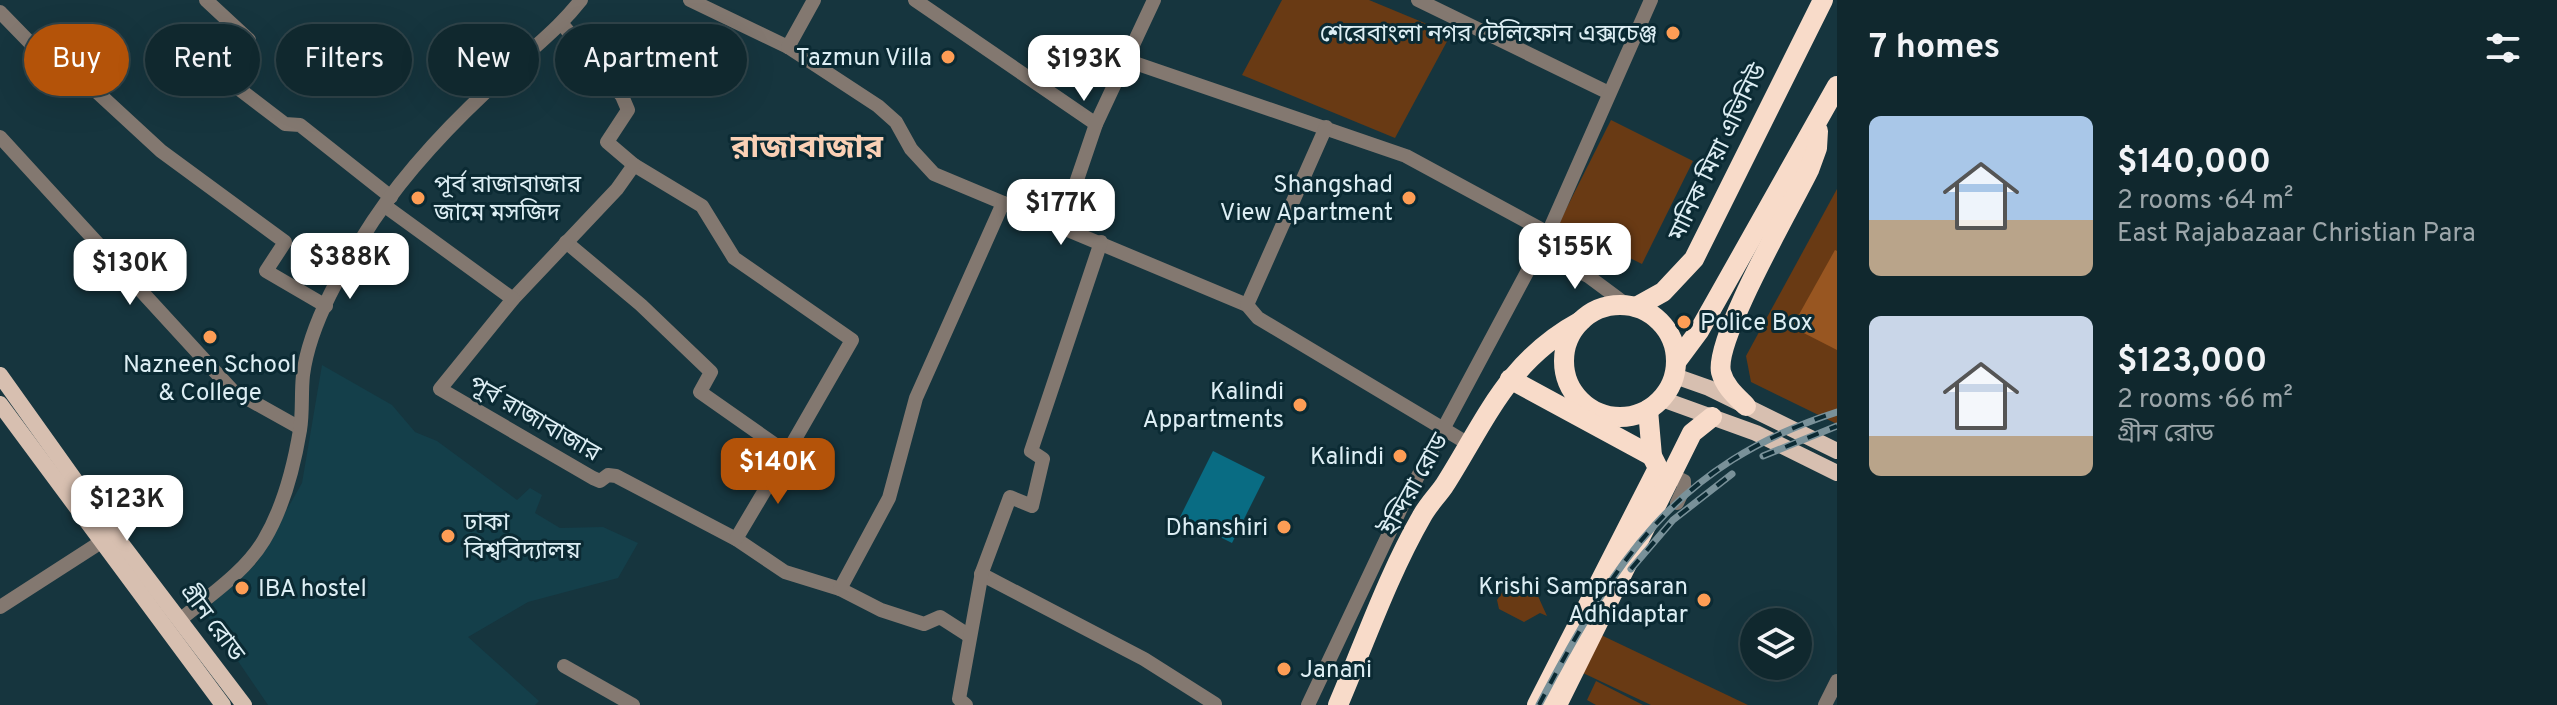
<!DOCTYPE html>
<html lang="en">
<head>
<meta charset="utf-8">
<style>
	:root { --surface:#10282e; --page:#193036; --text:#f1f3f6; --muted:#9ca6aa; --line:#30444a; --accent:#b45309 }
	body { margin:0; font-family:Overpass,"Noto Sans Bengali",sans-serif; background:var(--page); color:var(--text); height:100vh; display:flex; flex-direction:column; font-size:30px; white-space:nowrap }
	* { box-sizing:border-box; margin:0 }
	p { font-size:26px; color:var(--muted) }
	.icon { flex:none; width:44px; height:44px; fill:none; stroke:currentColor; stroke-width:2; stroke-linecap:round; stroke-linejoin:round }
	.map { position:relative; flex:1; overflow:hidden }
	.details { display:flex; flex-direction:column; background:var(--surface); width:720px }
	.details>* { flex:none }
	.guide { position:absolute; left:24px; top:24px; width:760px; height:72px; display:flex; gap:16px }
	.buttons { position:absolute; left:1740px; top:608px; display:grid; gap:16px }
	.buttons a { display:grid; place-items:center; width:72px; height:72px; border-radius:50%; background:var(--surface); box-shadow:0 8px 32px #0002,0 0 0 2px var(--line); font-size:40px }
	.price { position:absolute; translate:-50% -68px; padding:0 18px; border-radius:16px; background:#fff; color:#222; font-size:26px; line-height:52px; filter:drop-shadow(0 2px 4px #0008) }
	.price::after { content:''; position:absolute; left:50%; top:48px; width:24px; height:18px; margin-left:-12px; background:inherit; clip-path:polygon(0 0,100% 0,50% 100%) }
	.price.selected { background:var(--accent); color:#fff }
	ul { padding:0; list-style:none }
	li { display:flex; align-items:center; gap:24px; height:200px; padding:0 32px }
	li span { display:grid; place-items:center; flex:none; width:224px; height:160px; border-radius:12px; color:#555 }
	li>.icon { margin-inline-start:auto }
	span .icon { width:96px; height:96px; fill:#fffc; stroke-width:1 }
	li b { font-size:34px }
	h2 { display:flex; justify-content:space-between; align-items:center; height:96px; padding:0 32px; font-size:34px }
	.chip { padding:0 28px; border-radius:36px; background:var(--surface); box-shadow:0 8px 32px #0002,0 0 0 2px var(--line); font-size:28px; line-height:72px }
	.chip.selected { background:var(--accent); color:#fff }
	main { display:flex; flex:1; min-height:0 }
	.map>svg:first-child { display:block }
</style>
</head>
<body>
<main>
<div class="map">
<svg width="1837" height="705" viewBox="0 0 1837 705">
	<rect width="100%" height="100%" fill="#16353e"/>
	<path fill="#143f4a" d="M 322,365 L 392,405 L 415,432 L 437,441 L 517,500 L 530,488 L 542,495 L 535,513 L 560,528 L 603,527 L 638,543 L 618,578 L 528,602 L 468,637 L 539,701 L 535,705 L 268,705 L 204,611 L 256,564 L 302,483 Z"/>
	<g fill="#693a14">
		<path d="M 1282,0 L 1369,0 L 1451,34 L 1395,138 L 1242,75 Z"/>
		<path d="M 1611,120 L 1693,161 L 1642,264 L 1559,223 Z"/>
		<path d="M 1837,189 L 1837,424 L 1751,382 L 1746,356 Z"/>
		<path d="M 1515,583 L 1537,594 L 1547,616 L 1540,613 L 1524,622 L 1499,609 L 1497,600 L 1508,584 Z"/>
		<path d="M 1601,635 L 1748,705 L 1651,705 L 1583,673 Z"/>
		<path d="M 1596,681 L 1643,705 L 1596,705 L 1587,700 Z"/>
	</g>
	<path fill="#985621" d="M 1835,250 L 1837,251 L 1837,350 L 1792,327 Z"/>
	<path fill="#096c83" d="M 1213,451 L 1265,477 L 1232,543 L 1180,517 Z"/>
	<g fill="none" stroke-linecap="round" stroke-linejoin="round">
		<g stroke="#837870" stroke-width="14">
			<path d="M 206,0 L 249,40 L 222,76 L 285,124 L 300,125 L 391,197"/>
			<path d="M 690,0 L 788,47 L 878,106 L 896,122 L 911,149 L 934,174 L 1247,305 L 1258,318 L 1467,443"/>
			<path d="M 915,0 L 1096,124"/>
			<path d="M 1418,0 L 1609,93"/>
			<path d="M 0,12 L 73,87 L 84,80 L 161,151 L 285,242 L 266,271 L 326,306"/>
			<path d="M 562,24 L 622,96 L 628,110 L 607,142 L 634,165 L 702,206 L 734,258 L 852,340 L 787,453 L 700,392 L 711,372 L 641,305 L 566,242"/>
			<path d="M 788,47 L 814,0"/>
			<path d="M 1123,59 L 1406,156 L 1548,233"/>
			<path d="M 0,137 L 232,390 L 300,428"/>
			<path d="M 634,165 L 617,189 L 513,299 L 440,389 L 593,478 L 600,481 L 608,475 L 616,476 L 736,539 L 785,572 L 840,589 L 881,610 L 924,624 L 940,617 L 968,635"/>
			<path d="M 385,206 L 513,299"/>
			<path d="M 1061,227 L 1096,124 L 1154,0"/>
			<path d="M 1538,251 L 1588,276 L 1627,305"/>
			<path d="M 1247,305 L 1326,127"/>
			<path d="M 1663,471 L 1684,481 L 1684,488 L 1677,503"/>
			<path d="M 736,539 L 787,453"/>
			<path d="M 981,574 L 1144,659 L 1215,704"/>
			<path d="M 840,589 L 889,498 L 916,398 L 1003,203"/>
			<path d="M 0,607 L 101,542"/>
			<path d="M 181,619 C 210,595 245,572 264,540 C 283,508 294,466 300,430 C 303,412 301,393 303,375 C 310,322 344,266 373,221 C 411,164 461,113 512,68 C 536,45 560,27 581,0"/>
			<path d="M 564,666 L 633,705"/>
			<path d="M 966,705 L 959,699 L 982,572 L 1010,497 L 1032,506 L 1043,459 L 1031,451 L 1101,242"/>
			<path d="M 1308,705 L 1402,506 L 1548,233 L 1651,0"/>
			<path d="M 1825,705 L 1837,681"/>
		</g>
		<g stroke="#d7bfb0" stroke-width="16">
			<path d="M 0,375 L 102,518 L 244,705"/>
			<path d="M 1675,376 L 1709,388 L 1837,451"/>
			<path d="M 1662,399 L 1756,433 L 1837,473"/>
			<path d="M 0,404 L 223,705"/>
		</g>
		<g stroke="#f8dbc9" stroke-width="20">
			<circle cx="1620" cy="361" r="56"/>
			<path d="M 1636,307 L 1663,292 L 1694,259 L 1823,0"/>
			<path d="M 1676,362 L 1699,331 L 1837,86"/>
			<path d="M 1510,379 L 1652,456"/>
			<path d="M 1746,406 C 1736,396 1725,387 1721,372 C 1714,339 1791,207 1809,170 L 1817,148 L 1818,131"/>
			<path d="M 1338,705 C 1365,642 1388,575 1422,516 C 1428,505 1437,496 1444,486 C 1486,420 1507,361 1581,321"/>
			<path d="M 1537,705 L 1658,468 L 1652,456 L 1648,410"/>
			<path d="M 1557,705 L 1692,433 L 1712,417"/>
		</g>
		<g stroke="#799199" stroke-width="7">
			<g id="rail">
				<path d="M 1763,456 L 1837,426"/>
				<path d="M 1631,569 L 1673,520 L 1732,474"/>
				<path d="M 1539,705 C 1614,562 1675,464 1837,412"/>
			</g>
		</g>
		<use href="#rail" stroke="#0b2a33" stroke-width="4" stroke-dasharray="12" stroke-linecap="butt"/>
	</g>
	<g fill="#fd9d55" stroke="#0b2a33" stroke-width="3">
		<circle cx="1673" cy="33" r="8"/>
		<circle cx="948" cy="57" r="8"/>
		<circle cx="418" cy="198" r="8"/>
		<circle cx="1409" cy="198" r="8"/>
		<circle cx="1684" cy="322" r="8"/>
		<circle cx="210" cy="337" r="8"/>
		<circle cx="1300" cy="405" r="8"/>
		<circle cx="1400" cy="456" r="8"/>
		<circle cx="1284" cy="527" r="8"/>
		<circle cx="448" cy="536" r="8"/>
		<circle cx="242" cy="588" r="8"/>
		<circle cx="1704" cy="600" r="8"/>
		<circle cx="1284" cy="669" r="8"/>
	</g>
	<g text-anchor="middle" stroke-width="6" stroke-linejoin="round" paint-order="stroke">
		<g font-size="24" fill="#ddeef4" stroke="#0b2a33" text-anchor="end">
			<text x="1657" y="41">শেরেবাংলা নগর টেলিফোন এক্সচেঞ্জ</text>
			<text x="932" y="65">Tazmun Villa</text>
			<text x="434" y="192" text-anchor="start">পূর্ব রাজাবাজার<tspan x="434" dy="28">জামে মসজিদ</tspan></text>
			<text x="1393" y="192">Shangshad<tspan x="1393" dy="28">View Apartment</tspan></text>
			<text x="1700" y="330" text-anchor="start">Police Box</text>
			<text x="210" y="372" text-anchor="middle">Nazneen School<tspan x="210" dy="28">&amp; College</tspan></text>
			<text x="1284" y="399">Kalindi<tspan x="1284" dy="28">Appartments</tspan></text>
			<text x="1384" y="464">Kalindi</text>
			<text x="464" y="530" text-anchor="start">ঢাকা<tspan x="464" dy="28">বিশ্ববিদ্যালয়</tspan></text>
			<text x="1268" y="535">Dhanshiri</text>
			<text x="1688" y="594">Krishi Samprasaran<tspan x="1688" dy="28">Adhidaptar</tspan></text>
			<text x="258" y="596" text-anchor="start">IBA hostel</text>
			<text x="1300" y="677" text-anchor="start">Janani</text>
		</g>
		<g font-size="24" fill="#ddeef4" stroke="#0b2a33">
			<text transform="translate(1717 152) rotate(-64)" y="8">মানিক মিয়া এভিনিউ</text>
			<text transform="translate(535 418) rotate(30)" y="8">পূর্ব রাজাবাজার</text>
			<text transform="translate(1414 484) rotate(-61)" y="8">ইন্দিরা রোড</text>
			<text transform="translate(213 622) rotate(53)" y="8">গ্রীন রোড</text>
		</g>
		<g font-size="32" font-weight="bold" fill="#fad0b5" stroke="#0b2a33">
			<text x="807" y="157">রাজাবাজার</text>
		</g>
	</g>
</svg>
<div class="buttons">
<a><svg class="icon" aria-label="layers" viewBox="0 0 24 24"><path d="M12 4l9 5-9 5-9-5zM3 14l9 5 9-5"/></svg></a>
</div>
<b class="price" style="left:1084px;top:103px">$193K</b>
<b class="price" style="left:1061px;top:247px">$177K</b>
<b class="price" style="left:1575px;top:291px">$155K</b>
<b class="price" style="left:350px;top:301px">$388K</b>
<b class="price" style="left:130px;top:307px">$130K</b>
<b class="price selected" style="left:778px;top:506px">$140K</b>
<b class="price" style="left:127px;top:543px">$123K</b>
<div class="guide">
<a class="chip selected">Buy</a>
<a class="chip">Rent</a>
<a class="chip">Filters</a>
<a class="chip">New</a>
<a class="chip">Apartment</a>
</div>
</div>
<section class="details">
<h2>7 homes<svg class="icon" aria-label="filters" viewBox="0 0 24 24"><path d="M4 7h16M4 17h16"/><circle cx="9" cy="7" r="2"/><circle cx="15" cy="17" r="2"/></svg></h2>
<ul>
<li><span style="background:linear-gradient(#a9c7e8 65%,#b9a48a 0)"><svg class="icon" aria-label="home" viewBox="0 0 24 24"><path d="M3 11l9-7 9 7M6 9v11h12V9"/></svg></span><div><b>$140,000</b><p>2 rooms · 64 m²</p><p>East Rajabazaar Christian Para</p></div></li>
<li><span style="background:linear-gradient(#c9d6e8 75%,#b9a48a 0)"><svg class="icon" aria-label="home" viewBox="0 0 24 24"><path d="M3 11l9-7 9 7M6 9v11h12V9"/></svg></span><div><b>$123,000</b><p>2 rooms · 66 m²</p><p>গ্রীন রোড</p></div></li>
</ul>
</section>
</main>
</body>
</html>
